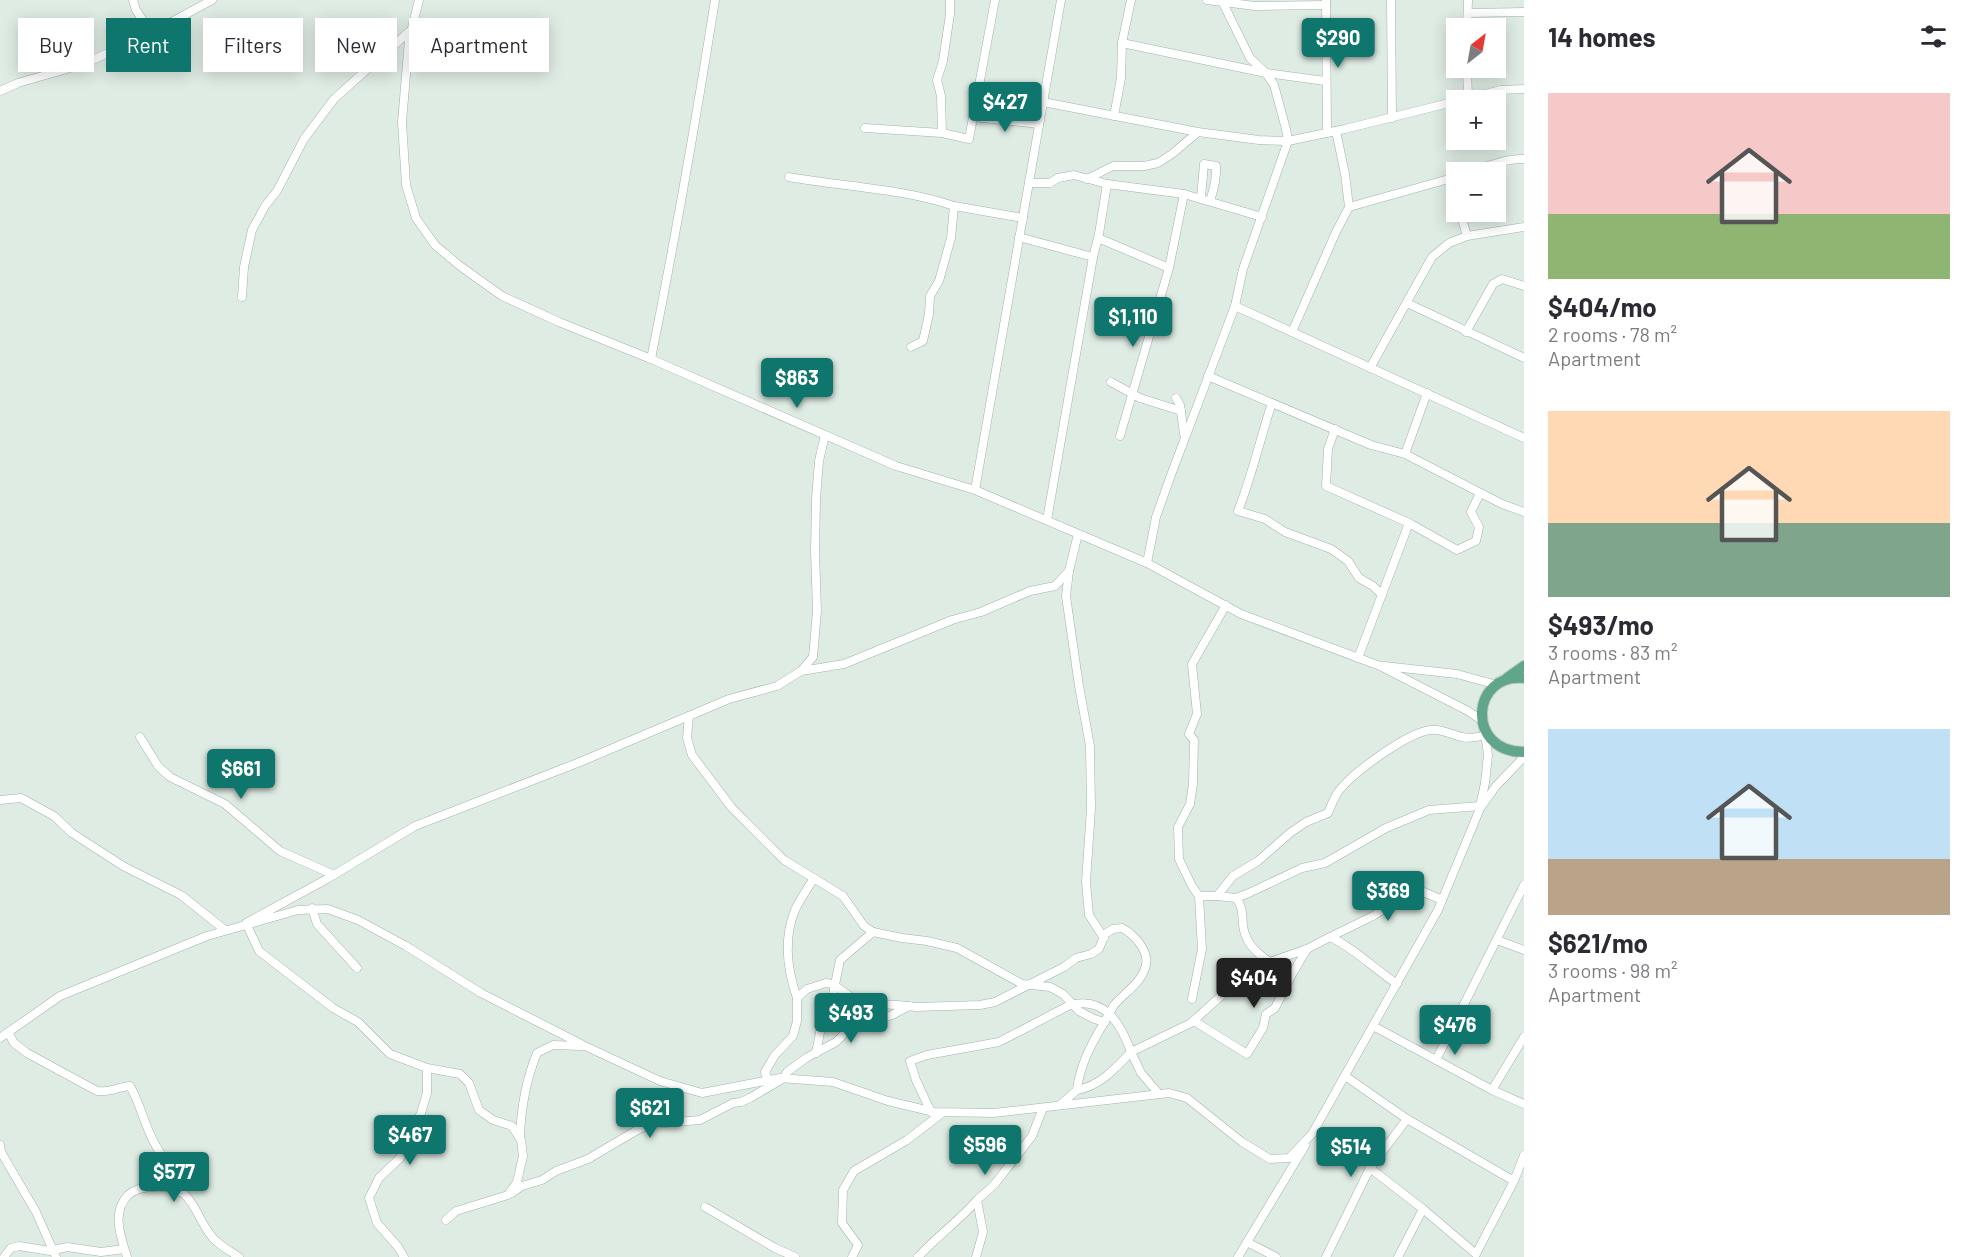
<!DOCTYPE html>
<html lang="en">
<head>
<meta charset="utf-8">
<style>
	:root { --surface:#fff; --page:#f2f2f3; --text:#2b2b33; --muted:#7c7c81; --accent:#0f766e }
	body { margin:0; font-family:Barlow,sans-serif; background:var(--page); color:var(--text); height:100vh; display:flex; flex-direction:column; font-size:22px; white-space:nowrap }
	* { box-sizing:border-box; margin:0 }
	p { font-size:20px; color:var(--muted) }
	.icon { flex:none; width:33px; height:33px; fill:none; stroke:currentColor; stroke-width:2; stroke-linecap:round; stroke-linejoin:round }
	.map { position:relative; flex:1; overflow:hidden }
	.side { display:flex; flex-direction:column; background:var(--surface); width:450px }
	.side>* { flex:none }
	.top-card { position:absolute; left:18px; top:18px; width:570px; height:54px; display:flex; gap:12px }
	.needle { width:39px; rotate:31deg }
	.tools { position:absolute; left:1446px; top:18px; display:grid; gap:12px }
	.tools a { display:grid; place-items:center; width:60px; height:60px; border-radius:0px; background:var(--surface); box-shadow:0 3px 15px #0003; font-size:30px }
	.price { position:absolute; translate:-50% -51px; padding:0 14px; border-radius:6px; background:var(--accent); color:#fff; font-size:20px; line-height:39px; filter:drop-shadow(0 2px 3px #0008) }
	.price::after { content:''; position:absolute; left:50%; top:36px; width:18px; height:14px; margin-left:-9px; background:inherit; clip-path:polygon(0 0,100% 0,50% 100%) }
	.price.selected { background:#222; color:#fff }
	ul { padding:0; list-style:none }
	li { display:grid; align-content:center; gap:12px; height:318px; padding:0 24px }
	li span { display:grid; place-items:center; height:186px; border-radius:0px; color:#555 }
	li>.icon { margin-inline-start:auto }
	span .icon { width:108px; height:108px; fill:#fffc; stroke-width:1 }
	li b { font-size:26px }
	h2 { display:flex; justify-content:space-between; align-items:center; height:72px; padding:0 24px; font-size:26px }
	.pill { padding:0 21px; border-radius:0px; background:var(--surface); box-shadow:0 3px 15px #0003; font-size:21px; line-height:54px }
	.pill.selected { background:var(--accent); color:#fff }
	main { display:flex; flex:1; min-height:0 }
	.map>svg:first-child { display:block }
</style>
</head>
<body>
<main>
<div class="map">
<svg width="1524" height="1257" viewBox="0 0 1524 1257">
	<rect width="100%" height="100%" fill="#dfece4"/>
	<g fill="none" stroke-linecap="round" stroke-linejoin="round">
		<g stroke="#a1b4ab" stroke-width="9">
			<g id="minor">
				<path d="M 133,0 L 136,10 L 151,33"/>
				<path d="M 419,0 L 409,40 L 402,122 L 406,185 L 416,218 L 435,245 L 460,266 L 502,296 L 559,322 L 651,359 L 896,466 L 975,490 L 1147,563 L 1241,614 L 1380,666 L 1468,711 L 1481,720"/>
				<path d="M 1131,0 L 1122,43 L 1266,73 L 1325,81"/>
				<path d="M 1207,0 L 1255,6 L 1326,5"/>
				<path d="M 1326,0 L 1327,133"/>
				<path d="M 1391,0 L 1392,118"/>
				<path d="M 1468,13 L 1524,12"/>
				<path d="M 1467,28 L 1468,0"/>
				<path d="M 1467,68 L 1468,97"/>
				<path d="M 0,91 L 18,83 L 84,64 L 151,33 L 212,0"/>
				<path d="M 1043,102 L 1198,132 L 1259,140 L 1288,141 L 1345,129 L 1501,90 L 1524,89"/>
				<path d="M 1114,116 L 1121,78 L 1122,43"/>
				<path d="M 973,117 L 1039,124"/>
				<path d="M 865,128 L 942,133 L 969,139 L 995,0"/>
				<path d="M 942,133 L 941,96 L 937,80 L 943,61 L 950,14 L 950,0"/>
				<path d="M 1470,172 C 1486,167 1507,158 1524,159"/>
				<path d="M 789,177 C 844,187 901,188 954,206"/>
				<path d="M 1451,178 L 1456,197"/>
				<path d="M 1087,179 L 1113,166 L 1144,166 L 1158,163 L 1172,154 L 1198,132"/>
				<path d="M 1029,183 L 1050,183 L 1058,178 L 1074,175 L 1107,184"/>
				<path d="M 1201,198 L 1204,164 L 1216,166 C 1217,178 1214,189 1210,201"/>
				<path d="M 1349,207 L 1456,177"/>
				<path d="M 1460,212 L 1467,236"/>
				<path d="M 1019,237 L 1093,257 L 1098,238 L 1169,268 L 1184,194 L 1262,217"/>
				<path d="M 1098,240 L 1107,184 L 1184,194"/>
				<path d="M 242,297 L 244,267 L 252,230 L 265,206 L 277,191 L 304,139 L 334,99 L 411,30"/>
				<path d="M 1407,303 L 1524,358"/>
				<path d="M 1235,306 L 1524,438"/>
				<path d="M 1292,332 L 1336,232 L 1349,207 L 1345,174 L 1336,131"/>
				<path d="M 1466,332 L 1493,284 L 1502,279 L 1524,286"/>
				<path d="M 911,347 L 923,341 L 929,314 L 930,296 L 939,281 L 951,238 L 954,206 L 1023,218"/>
				<path d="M 651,359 C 675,240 696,120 715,0"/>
				<path d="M 1370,368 L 1432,257 L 1449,243 L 1467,236 L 1524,227"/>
				<path d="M 1208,376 L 1371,445 L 1405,454 L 1502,504 L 1524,512"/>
				<path d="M 1111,382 L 1140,398 L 1181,411"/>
				<path d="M 1176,398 L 1180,405 L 1184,434"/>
				<path d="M 1272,403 C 1260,439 1252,476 1238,511 L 1265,519 L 1285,532 L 1331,549 L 1348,561 L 1359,578 L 1373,586 L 1382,595"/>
				<path d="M 1335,429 L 1328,449 L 1326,486 L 1409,523 L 1358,658"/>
				<path d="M 1120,436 L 1169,268"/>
				<path d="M 1405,454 L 1427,393"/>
				<path d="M 975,490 L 1061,0"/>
				<path d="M 1047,520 L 1093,257"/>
				<path d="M 1409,523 L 1457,550 L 1476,541 L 1479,527 L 1471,512 L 1480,493"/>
				<path d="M 1147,563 L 1156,517 L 1171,475 L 1235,306 L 1243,269 L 1288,141 L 1286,129 L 1274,85 L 1266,73 L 1250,58 L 1223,3"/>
				<path d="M 1069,571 L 1066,596 L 1079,686 L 1090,746 L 1091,808 L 1086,882 L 1089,915 L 1104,938"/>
				<path d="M 1384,666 L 1457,674 L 1497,685"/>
				<path d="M 801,671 L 844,664 L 952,620 L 981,612 L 1030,591 L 1055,586 L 1069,571 L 1078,534"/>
				<path d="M 689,716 L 687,738 L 692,755 L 732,808 L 784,860 L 843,896 L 864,926 L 873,932"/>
				<path d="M 140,737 L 158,766 L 170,777 L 225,804 L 280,851 L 334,875"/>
				<path d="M 0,800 L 21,798 L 54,816 L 72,833 L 123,866 L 181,895 L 225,930"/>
				<path d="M 1481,807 L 1496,786 L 1524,757"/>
				<path d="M 1199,896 L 1217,896 L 1233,876 L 1258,861 L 1290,833 L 1306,822 L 1328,813 C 1331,806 1334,798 1338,792 C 1352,773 1407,733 1430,730 C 1441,728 1452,735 1462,737 C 1470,739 1478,737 1485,735"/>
				<path d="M 1217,896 L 1236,898 L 1249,893 L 1302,868 L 1325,863 L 1386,828 L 1429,810 L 1480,806"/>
				<path d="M 1236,898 C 1246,911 1240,920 1245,934 C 1251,954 1275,964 1291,976"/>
				<path d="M 312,908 L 317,924 L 357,968"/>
				<path d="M 1330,937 L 1373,916 L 1390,905 L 1404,889 L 1412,887 L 1442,900"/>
				<path d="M 1497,940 L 1524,950"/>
				<path d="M 797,998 C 787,969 783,939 795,910 C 800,899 808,888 814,878"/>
				<path d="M 1192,999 L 1202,949 L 1199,896 L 1192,886 L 1179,859 L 1178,827 L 1190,804 L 1193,784 L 1194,740 L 1189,734 L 1197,714 L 1192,664 L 1226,605"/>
				<path d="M 1194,1021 L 1247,1054 L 1263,1028 L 1266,1014 L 1275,1008 L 1291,976 L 1307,949"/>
				<path d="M 1373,1026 L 1492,1090 L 1524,1037"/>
				<path d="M 8,1032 L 14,1043 L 27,1053 L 97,1091 C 109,1093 118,1087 130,1086 C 141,1105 145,1128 156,1146 C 164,1161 176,1175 180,1192"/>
				<path d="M 0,1038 L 60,996 L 207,936 L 298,910 L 328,909 L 358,920 L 406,946 L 481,993 L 585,1046 L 660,1081 L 702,1093 L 780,1078 L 833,1082 L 888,1101 L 934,1112 L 994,1113 L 1169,1093 L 1187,1098 L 1242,1142 L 1270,1159 L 1289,1158 L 1312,1134 L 1438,910 L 1479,811 L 1485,783 L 1488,755 L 1485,733"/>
				<path d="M 816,1053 L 821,1027 L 830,1009 L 840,960 L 873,932 L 902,938 L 927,941 L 957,948 L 1022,984 L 1050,987 L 1063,994 L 1079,1011 L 1094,1019 L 1105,1022"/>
				<path d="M 1436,1060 L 1524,885"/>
				<path d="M 1345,1076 L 1407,1119 L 1514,1181"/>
				<path d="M 768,1080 L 765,1072 L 775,1055 L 793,1036 L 797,1021 L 797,998 L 807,989 L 826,983 L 833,984 L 856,1001 L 872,1004 L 898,1005 L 916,1007 L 980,1005 L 995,1002 L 1064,967 L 1076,958 L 1091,954 L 1099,949 L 1105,934 L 1113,929 L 1122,928 C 1134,934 1149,951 1146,965 C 1142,983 1125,992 1114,1005 C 1111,1010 1108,1016 1105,1021 C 1092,1043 1080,1064 1077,1090 L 1060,1105"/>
				<path d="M 1077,1090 C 1100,1086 1116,1068 1131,1052 L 1141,1073 L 1159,1094"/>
				<path d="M 1492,1090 L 1524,1104"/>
				<path d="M 931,1112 L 916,1080 L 910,1061 L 927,1055 L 999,1042 L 1070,1005 C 1105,996 1121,1024 1131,1052 L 1191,1023 L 1232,986 L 1261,965 L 1307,949 L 1330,937 C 1356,949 1374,969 1397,984"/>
				<path d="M 520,1137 C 521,1108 526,1080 537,1053 L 553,1045 L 581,1046"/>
				<path d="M 0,1145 L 1,1152 L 36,1212 L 56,1257"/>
				<path d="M 1370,1168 L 1423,1209 L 1476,1254 L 1514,1181 L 1524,1155"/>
				<path d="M 512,1193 L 522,1186 L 542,1180 L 556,1171 L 588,1159 L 639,1129 L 653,1124 L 700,1120 L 733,1103 L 741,1102 L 750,1098 L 784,1078 L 787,1072 L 806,1058 L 836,1042 L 847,1031 L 854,1027 L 892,1015 L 909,1006"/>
				<path d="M 705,1207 L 775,1248 L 795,1257"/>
				<path d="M 446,1220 L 456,1211 L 508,1195 L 517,1182 L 523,1156 L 521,1140 L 512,1126 L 493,1120 L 479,1110 L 469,1083 L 460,1074 L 427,1068 L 390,1054 L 358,1022 L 333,1008 L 259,951 L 246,923 L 327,879 L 415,826 L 580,762 L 729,699 L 777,686 L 801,671 L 813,657 L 817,611 L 815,551 L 816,499 L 819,461 L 825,435"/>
				<path d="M 1247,1242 L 1276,1257"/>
				<path d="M 4,1257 L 11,1248 L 19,1246 L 50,1251 L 67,1247 L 101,1252 L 124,1249"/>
				<path d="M 127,1257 C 121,1237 111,1213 128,1195 C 136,1188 145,1187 154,1187 C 196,1184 192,1214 213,1238 C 220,1246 230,1251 239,1257"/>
				<path d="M 404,1257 L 398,1247 L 377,1223 L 369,1198 L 379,1178 L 400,1158 L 421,1113 L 427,1093 L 427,1068"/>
				<path d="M 852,1257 L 858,1245 L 842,1223 L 843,1190 L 854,1171 L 907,1140 L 942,1113"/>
				<path d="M 918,1257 C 936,1237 959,1221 977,1200"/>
				<path d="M 976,1257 L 983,1232 L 977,1200 L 994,1185 L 1032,1136 L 1043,1108"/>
				<path d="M 1238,1257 L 1305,1146"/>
				<path d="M 1326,1257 L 1370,1168 L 1407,1119"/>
				<path d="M 1398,1257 L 1423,1209"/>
			</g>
		</g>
		<g stroke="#c0c9c5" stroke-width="12">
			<g id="major">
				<path d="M 1507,678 L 1524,666"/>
				<path d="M 1524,678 C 1471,672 1465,752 1524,752"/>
			</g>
		</g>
		<use href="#minor" stroke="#fff" stroke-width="8"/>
		<use href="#major" stroke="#5fa68a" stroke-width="10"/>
	</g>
</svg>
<div class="tools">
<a><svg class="needle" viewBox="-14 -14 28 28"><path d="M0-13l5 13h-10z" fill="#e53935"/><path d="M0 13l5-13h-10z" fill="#7c7c81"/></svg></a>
<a>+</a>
<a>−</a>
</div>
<b class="price" style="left:1338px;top:69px">$290</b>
<b class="price" style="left:1005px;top:133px">$427</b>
<b class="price" style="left:1133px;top:348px">$1,110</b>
<b class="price" style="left:797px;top:409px">$863</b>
<b class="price" style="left:241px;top:800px">$661</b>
<b class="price" style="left:1388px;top:922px">$369</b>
<b class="price selected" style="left:1254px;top:1009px">$404</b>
<b class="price" style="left:851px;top:1044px">$493</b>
<b class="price" style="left:1455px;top:1056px">$476</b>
<b class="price" style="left:650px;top:1139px">$621</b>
<b class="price" style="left:410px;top:1166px">$467</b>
<b class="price" style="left:985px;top:1176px">$596</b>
<b class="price" style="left:1351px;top:1178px">$514</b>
<b class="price" style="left:174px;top:1203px">$577</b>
<div class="top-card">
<a class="pill">Buy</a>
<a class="pill selected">Rent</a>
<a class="pill">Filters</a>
<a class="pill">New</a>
<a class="pill">Apartment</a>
</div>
</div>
<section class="side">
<h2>14 homes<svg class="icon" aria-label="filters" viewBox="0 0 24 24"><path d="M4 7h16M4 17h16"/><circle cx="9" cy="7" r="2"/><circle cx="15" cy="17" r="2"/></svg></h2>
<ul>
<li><span style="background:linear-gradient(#f6c9c9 65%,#8fb573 0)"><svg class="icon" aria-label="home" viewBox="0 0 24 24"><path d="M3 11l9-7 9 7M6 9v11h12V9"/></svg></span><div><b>$404/mo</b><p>2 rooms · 78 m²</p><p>Apartment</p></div></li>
<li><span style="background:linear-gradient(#ffd9b3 60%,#7fa58c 0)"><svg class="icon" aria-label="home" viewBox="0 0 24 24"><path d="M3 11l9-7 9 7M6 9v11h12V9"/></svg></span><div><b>$493/mo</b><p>3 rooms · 83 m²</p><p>Apartment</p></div></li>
<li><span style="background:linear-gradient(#bfe0f5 70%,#b9a48a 0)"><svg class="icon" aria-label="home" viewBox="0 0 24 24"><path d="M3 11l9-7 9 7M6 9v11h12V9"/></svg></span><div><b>$621/mo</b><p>3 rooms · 98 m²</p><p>Apartment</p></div></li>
</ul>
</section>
</main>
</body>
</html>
